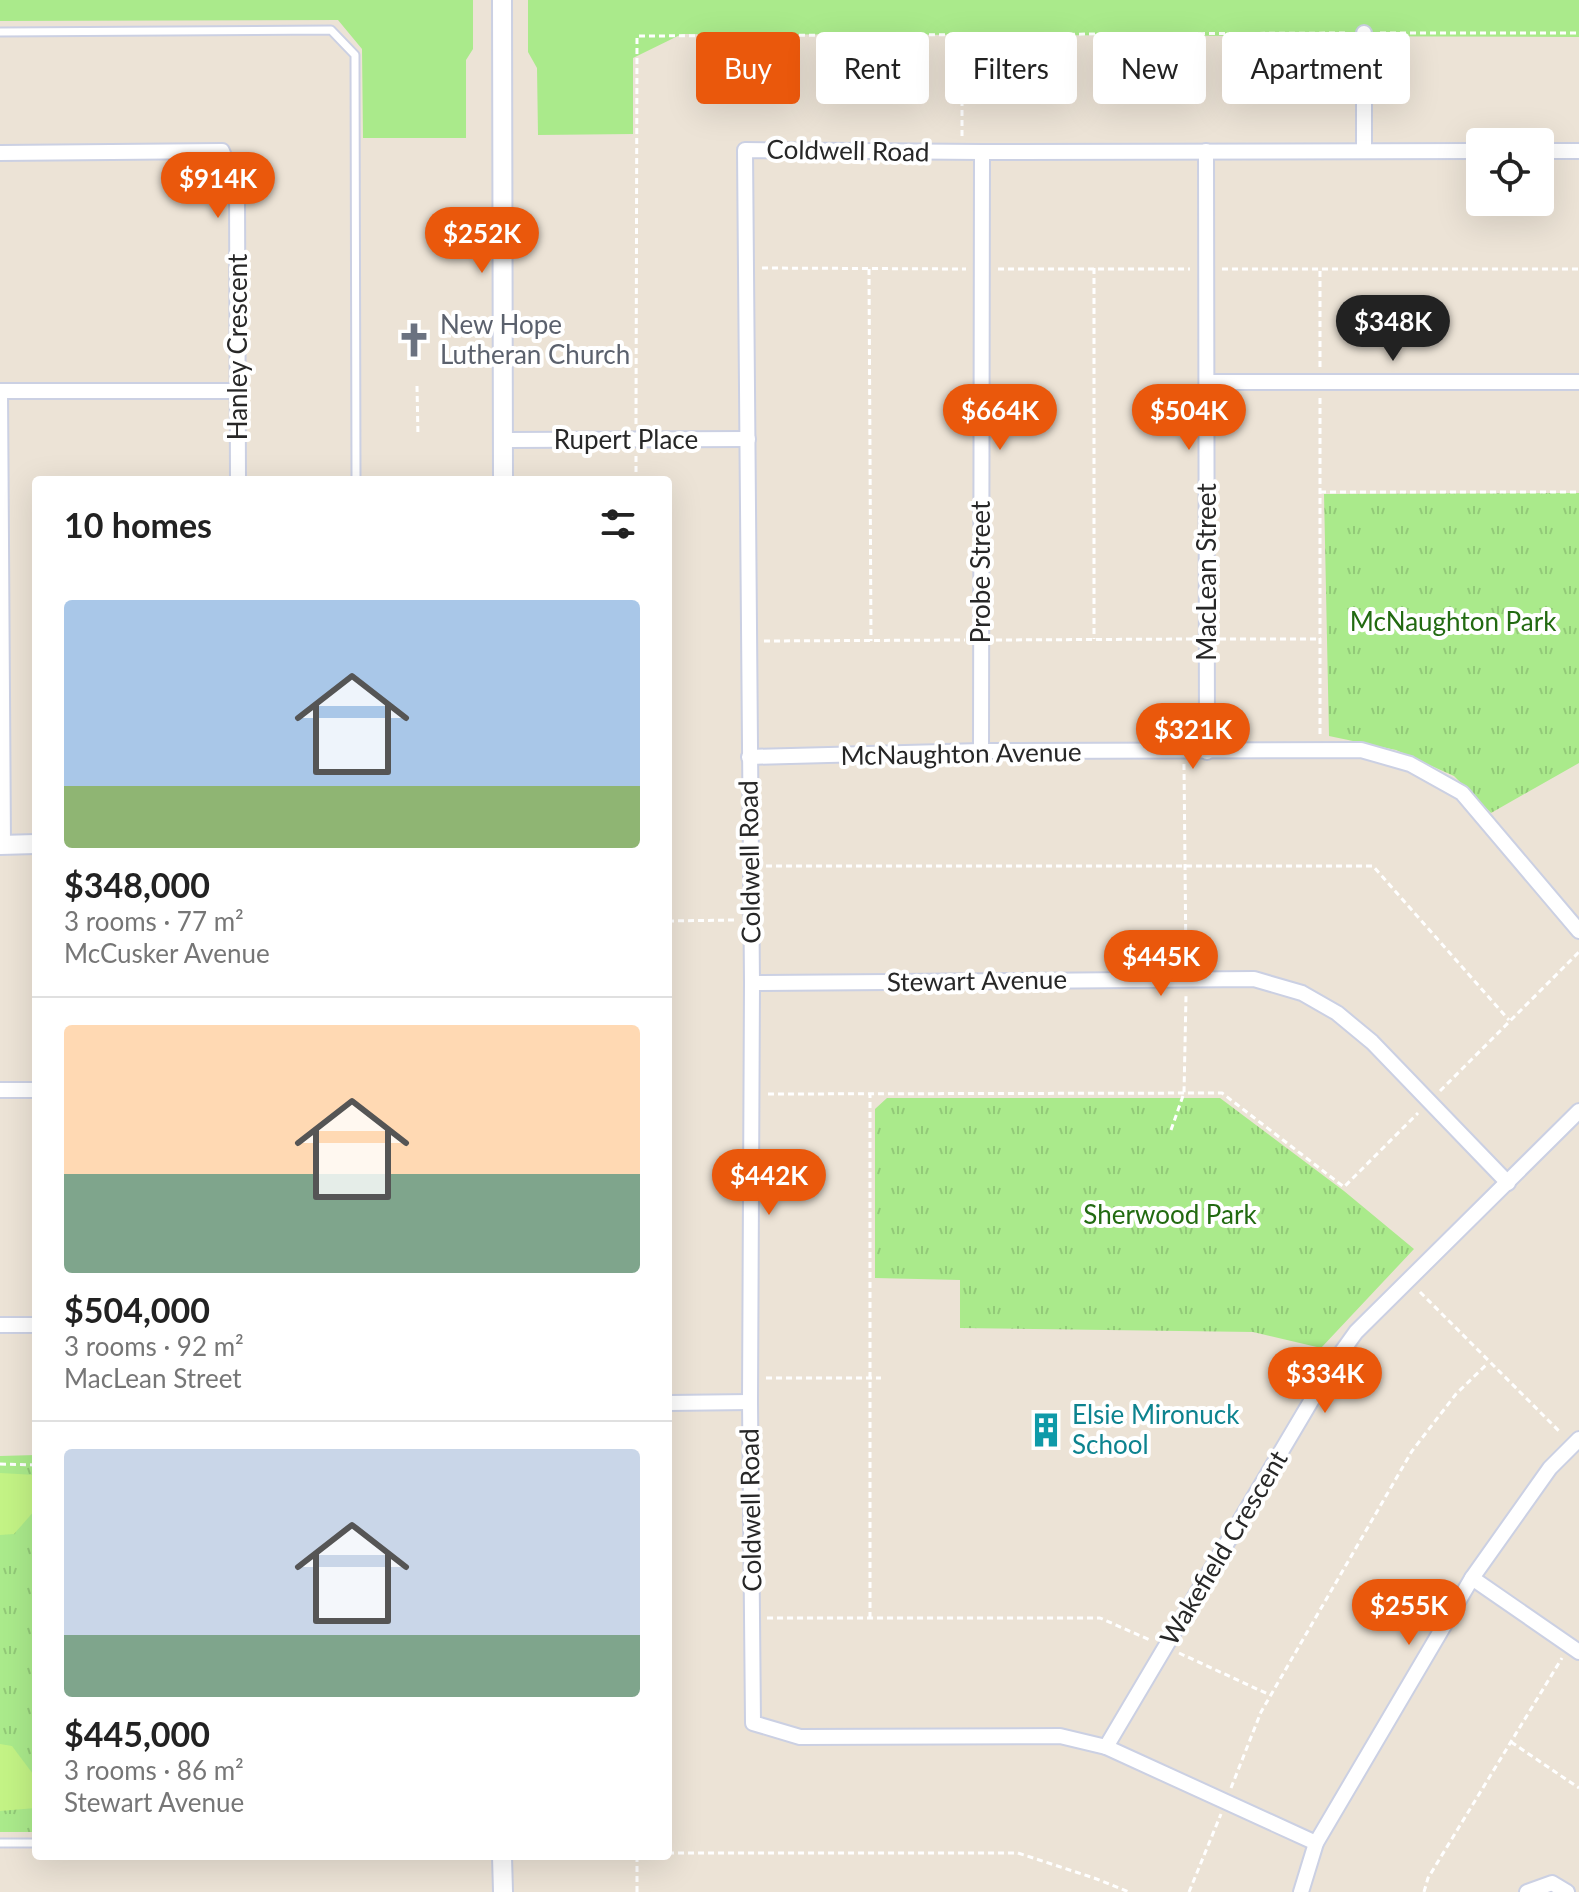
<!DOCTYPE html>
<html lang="en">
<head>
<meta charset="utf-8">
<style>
	:root { --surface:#fff; --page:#f2f2f2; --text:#222; --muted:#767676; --line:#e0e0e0; --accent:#ea580c }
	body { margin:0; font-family:Lato,sans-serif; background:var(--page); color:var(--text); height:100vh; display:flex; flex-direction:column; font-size:30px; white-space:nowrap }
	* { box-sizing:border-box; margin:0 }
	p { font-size:26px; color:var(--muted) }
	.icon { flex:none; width:44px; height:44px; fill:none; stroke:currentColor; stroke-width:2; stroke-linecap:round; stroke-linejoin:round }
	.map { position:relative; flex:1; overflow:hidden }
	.details { position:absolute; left:32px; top:476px; width:640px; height:1384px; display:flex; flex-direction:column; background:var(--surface); border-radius:8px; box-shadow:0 8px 32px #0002 }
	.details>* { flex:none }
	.hud { position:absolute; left:696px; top:32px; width:760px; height:72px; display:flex; gap:16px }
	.buttons { position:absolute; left:1466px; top:128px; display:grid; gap:16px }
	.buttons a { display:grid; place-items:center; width:88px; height:88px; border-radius:8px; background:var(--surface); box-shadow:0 8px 32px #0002; font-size:40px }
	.price { position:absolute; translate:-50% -68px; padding:0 18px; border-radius:28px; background:var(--accent); color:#fff; font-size:26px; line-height:52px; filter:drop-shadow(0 2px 4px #0008) }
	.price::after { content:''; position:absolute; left:50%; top:48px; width:24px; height:18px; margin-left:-12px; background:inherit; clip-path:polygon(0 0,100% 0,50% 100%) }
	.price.active { background:#222; color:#fff }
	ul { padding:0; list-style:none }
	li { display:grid; align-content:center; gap:16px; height:424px; padding:0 32px }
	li+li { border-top:2px solid var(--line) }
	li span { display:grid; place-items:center; height:248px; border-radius:8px; color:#555 }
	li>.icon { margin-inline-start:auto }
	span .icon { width:144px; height:144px; fill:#fffc; stroke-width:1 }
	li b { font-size:34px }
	h2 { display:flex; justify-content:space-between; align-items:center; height:96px; padding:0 32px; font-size:34px }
	.pill { padding:0 28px; border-radius:8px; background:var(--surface); box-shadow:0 8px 32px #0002; font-size:28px; line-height:72px }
	.pill.active { background:var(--accent); color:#fff }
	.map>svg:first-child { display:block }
</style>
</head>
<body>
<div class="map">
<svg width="1579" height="1892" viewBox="0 0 1579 1892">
	<defs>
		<pattern id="park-tufts" width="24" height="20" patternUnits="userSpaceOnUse" patternTransform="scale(2)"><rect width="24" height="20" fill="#aaea8b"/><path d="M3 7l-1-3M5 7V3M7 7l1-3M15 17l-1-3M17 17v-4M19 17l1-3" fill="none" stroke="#92c978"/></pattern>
	</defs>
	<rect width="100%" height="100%" fill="#ece3d6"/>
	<g fill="#aaea8b">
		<path d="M 0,0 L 473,0 L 473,49 L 466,60 L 466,138 L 363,138 L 362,49 L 338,20 L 0,21 Z"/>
		<path d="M 528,0 L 1579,0 L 1579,37 L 682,34 L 633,58 L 633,134 L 538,135 L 537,68 L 528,52 Z"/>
	</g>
	<g fill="url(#park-tufts)">
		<path d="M 1579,493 L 1579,763 L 1491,813 L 1454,776 L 1396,750 L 1329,736 L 1324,494 Z"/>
		<path d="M 887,1098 L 1220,1098 L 1344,1191 L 1414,1249 L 1321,1348 L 1253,1332 L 960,1328 L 960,1280 L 875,1278 L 875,1109 Z"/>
		<path d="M 36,1455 L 36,1832 L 0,1832 L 0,1456 Z"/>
	</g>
	<g fill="#c3f385">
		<path d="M 0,1473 L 36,1475 L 36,1509 L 14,1534 L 0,1535 Z"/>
		<path d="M 0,1744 L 12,1746 L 36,1778 L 36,1808 L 0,1811 Z"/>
	</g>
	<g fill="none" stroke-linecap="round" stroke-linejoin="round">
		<g stroke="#cbd0e3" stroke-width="11">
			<g id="service">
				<path d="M 0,32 L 331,30 L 355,55 L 356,480"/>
				<path d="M 0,1843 L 36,1843"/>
			</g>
		</g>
		<g stroke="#cbd0e3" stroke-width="18">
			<g id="minor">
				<path d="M 1364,33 L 1364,151"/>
				<path d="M 1206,151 L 1207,752"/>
				<path d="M 1540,151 L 1579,151"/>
				<path d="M 0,153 L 222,151 L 237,189 L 238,480"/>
				<path d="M 1208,382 L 1579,382"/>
				<path d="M 504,440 L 748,439"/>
				<path d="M 981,751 L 982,152"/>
				<path d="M 749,757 L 981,751 L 1361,750 L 1410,764 L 1462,793 L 1579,931"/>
				<path d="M 3,845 L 0,391 L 238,391"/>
				<path d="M 752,983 L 1254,979 L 1302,993 L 1337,1013 L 1372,1042 L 1508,1183"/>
				<path d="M 0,1090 L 36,1090"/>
				<path d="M 0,1325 L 36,1325"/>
				<path d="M 668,1403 L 750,1402"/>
				<path d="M 1472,1578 L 1579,1652"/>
				<path d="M 1106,1747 L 1333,1364 L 1356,1332 L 1579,1111"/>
				<path d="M 1316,1843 L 1106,1747 L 1060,1736 L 800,1737 L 753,1723 L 750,1402 L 752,983 L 745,150 L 982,152 L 1480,151"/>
				<path d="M 1301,1892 L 1316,1843 L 1472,1578 L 1550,1468 L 1579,1439"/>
				<path d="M 1527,1892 L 1552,1883 L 1567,1892"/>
			</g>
		</g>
		<g stroke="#cbd0e3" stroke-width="22">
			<g id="tertiary">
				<path d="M 502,0 L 503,480"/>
				<path d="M 0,845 L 36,844"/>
				<path d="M 502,1856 L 503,1892"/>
			</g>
		</g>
		<g stroke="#fff" stroke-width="3" stroke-dasharray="6 4" stroke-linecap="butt">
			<path d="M 1380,33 L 1579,33"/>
			<path d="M 962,136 L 962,35"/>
			<path d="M 762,268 L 966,269"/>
			<path d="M 1094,268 L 1094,639"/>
			<path d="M 869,269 L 871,641"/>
			<path d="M 998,269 L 1190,269"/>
			<path d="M 1222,269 L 1579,269"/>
			<path d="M 445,336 L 484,336"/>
			<path d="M 1320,367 L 1320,270"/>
			<path d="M 417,386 L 418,436"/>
			<path d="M 1320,398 L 1320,735"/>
			<path d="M 636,424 L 637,36 L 1349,33"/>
			<path d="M 636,456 L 636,480"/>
			<path d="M 1320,492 L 1579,492"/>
			<path d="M 1220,639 L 1321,639"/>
			<path d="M 996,640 L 1193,639"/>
			<path d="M 764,641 L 965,640"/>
			<path d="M 1184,764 L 1186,964"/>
			<path d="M 766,866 L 1373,866 L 1509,1020"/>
			<path d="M 668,921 L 736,920"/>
			<path d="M 1440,1091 L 1579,952"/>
			<path d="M 768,1094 L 1222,1093 L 1344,1187 L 1418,1113"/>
			<path d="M 1171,1130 L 1184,1093 L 1186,996"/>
			<path d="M 1420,1292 L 1561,1433"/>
			<path d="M 766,1378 L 881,1378"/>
			<path d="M 0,1464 L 36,1465"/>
			<path d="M 767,1618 L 1100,1618 L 1150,1640"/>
			<path d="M 870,1618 L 870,1094"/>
			<path d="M 1179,1653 L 1270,1695"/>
			<path d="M 1511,1742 L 1579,1788"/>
			<path d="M 1231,1788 L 1261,1712 L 1412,1451 L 1456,1394 L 1488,1363"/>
			<path d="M 668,1853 L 1018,1853 L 1094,1878 L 1129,1892"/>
			<path d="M 637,1892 L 637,1856"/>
			<path d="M 1189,1892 L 1221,1814"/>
			<path d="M 1424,1892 L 1428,1878 L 1562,1658"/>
		</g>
		<use href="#service" stroke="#fff" stroke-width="7"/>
		<use href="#minor" stroke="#fff" stroke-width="14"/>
		<use href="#tertiary" stroke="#fff" stroke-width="18"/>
	</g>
	<defs>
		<g id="church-bare" transform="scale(2.76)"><path d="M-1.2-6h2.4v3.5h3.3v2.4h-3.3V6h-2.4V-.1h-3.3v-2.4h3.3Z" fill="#6b7280" stroke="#fff" stroke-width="2.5" paint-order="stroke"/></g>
		<g id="building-bare" transform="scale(2.76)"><path d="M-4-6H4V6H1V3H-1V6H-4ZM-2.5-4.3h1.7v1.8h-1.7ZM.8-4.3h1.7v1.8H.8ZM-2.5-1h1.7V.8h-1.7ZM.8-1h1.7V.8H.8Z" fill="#0f9aa8" stroke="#fff" stroke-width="2.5" paint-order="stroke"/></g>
	</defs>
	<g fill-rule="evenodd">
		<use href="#church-bare" x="414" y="340"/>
		<use href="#building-bare" x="1046" y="1430"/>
	</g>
	<g text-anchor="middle" stroke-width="8" stroke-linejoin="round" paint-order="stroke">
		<g font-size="26" fill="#272727" stroke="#fff">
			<text transform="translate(848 151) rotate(1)" y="9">Coldwell Road</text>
			<text transform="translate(238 347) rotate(-90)" y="9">Hanley Crescent</text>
			<text x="626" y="449">Rupert Place</text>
			<text transform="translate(981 572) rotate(-90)" y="9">Probe Street</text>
			<text transform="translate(1207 572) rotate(-90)" y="9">MacLean Street</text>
			<text transform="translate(961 754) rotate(-1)" y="9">McNaughton Avenue</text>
			<text transform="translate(750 862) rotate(-91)" y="9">Coldwell Road</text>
			<text transform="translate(977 981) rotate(-1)" y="9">Stewart Avenue</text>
			<text transform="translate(751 1510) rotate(-91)" y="9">Coldwell Road</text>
			<text transform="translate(1224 1548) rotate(-59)" y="9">Wakefield Crescent</text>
		</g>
		<g font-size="26" fill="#5b616d" stroke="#fff" text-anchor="start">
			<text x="440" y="334">New Hope<tspan x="440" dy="30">Lutheran Church</tspan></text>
		</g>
		<g font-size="26" fill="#226a11" stroke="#fff">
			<text x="1453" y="631">McNaughton Park</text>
			<text x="1170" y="1224">Sherwood Park</text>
		</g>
		<g font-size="26" fill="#0d838f" stroke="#fff" text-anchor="start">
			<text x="1072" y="1424">Elsie Mironuck<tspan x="1072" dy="30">School</tspan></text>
		</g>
	</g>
</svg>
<div class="buttons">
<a><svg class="icon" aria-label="locate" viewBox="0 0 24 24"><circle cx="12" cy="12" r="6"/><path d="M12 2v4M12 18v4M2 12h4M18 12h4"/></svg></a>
</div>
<b class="price" style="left:218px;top:220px">$914K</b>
<b class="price" style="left:482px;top:275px">$252K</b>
<b class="price active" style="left:1393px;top:363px">$348K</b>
<b class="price" style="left:1000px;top:452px">$664K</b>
<b class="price" style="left:1189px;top:452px">$504K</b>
<b class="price" style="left:1193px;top:771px">$321K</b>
<b class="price" style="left:1161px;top:998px">$445K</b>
<b class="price" style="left:769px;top:1217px">$442K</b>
<b class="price" style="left:1325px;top:1415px">$334K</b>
<b class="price" style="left:1409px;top:1647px">$255K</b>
<div class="hud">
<a class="pill active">Buy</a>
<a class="pill">Rent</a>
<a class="pill">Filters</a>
<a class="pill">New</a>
<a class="pill">Apartment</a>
</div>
<section class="details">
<h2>10 homes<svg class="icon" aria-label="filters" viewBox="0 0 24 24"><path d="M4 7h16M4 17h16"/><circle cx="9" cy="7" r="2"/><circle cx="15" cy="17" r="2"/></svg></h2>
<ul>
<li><span style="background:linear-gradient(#a9c7e8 75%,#8fb573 0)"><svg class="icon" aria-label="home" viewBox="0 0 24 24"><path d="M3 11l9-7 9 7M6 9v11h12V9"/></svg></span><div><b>$348,000</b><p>3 rooms · 77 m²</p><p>McCusker Avenue</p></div></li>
<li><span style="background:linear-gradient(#ffd9b3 60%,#7fa58c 0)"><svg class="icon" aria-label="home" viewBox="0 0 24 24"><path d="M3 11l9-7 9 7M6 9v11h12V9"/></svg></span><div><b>$504,000</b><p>3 rooms · 92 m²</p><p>MacLean Street</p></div></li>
<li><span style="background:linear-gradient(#c9d6e8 75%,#7fa58c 0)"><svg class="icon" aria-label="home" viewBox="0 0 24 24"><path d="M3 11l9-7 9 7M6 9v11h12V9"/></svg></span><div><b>$445,000</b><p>3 rooms · 86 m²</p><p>Stewart Avenue</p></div></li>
</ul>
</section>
</div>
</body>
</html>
